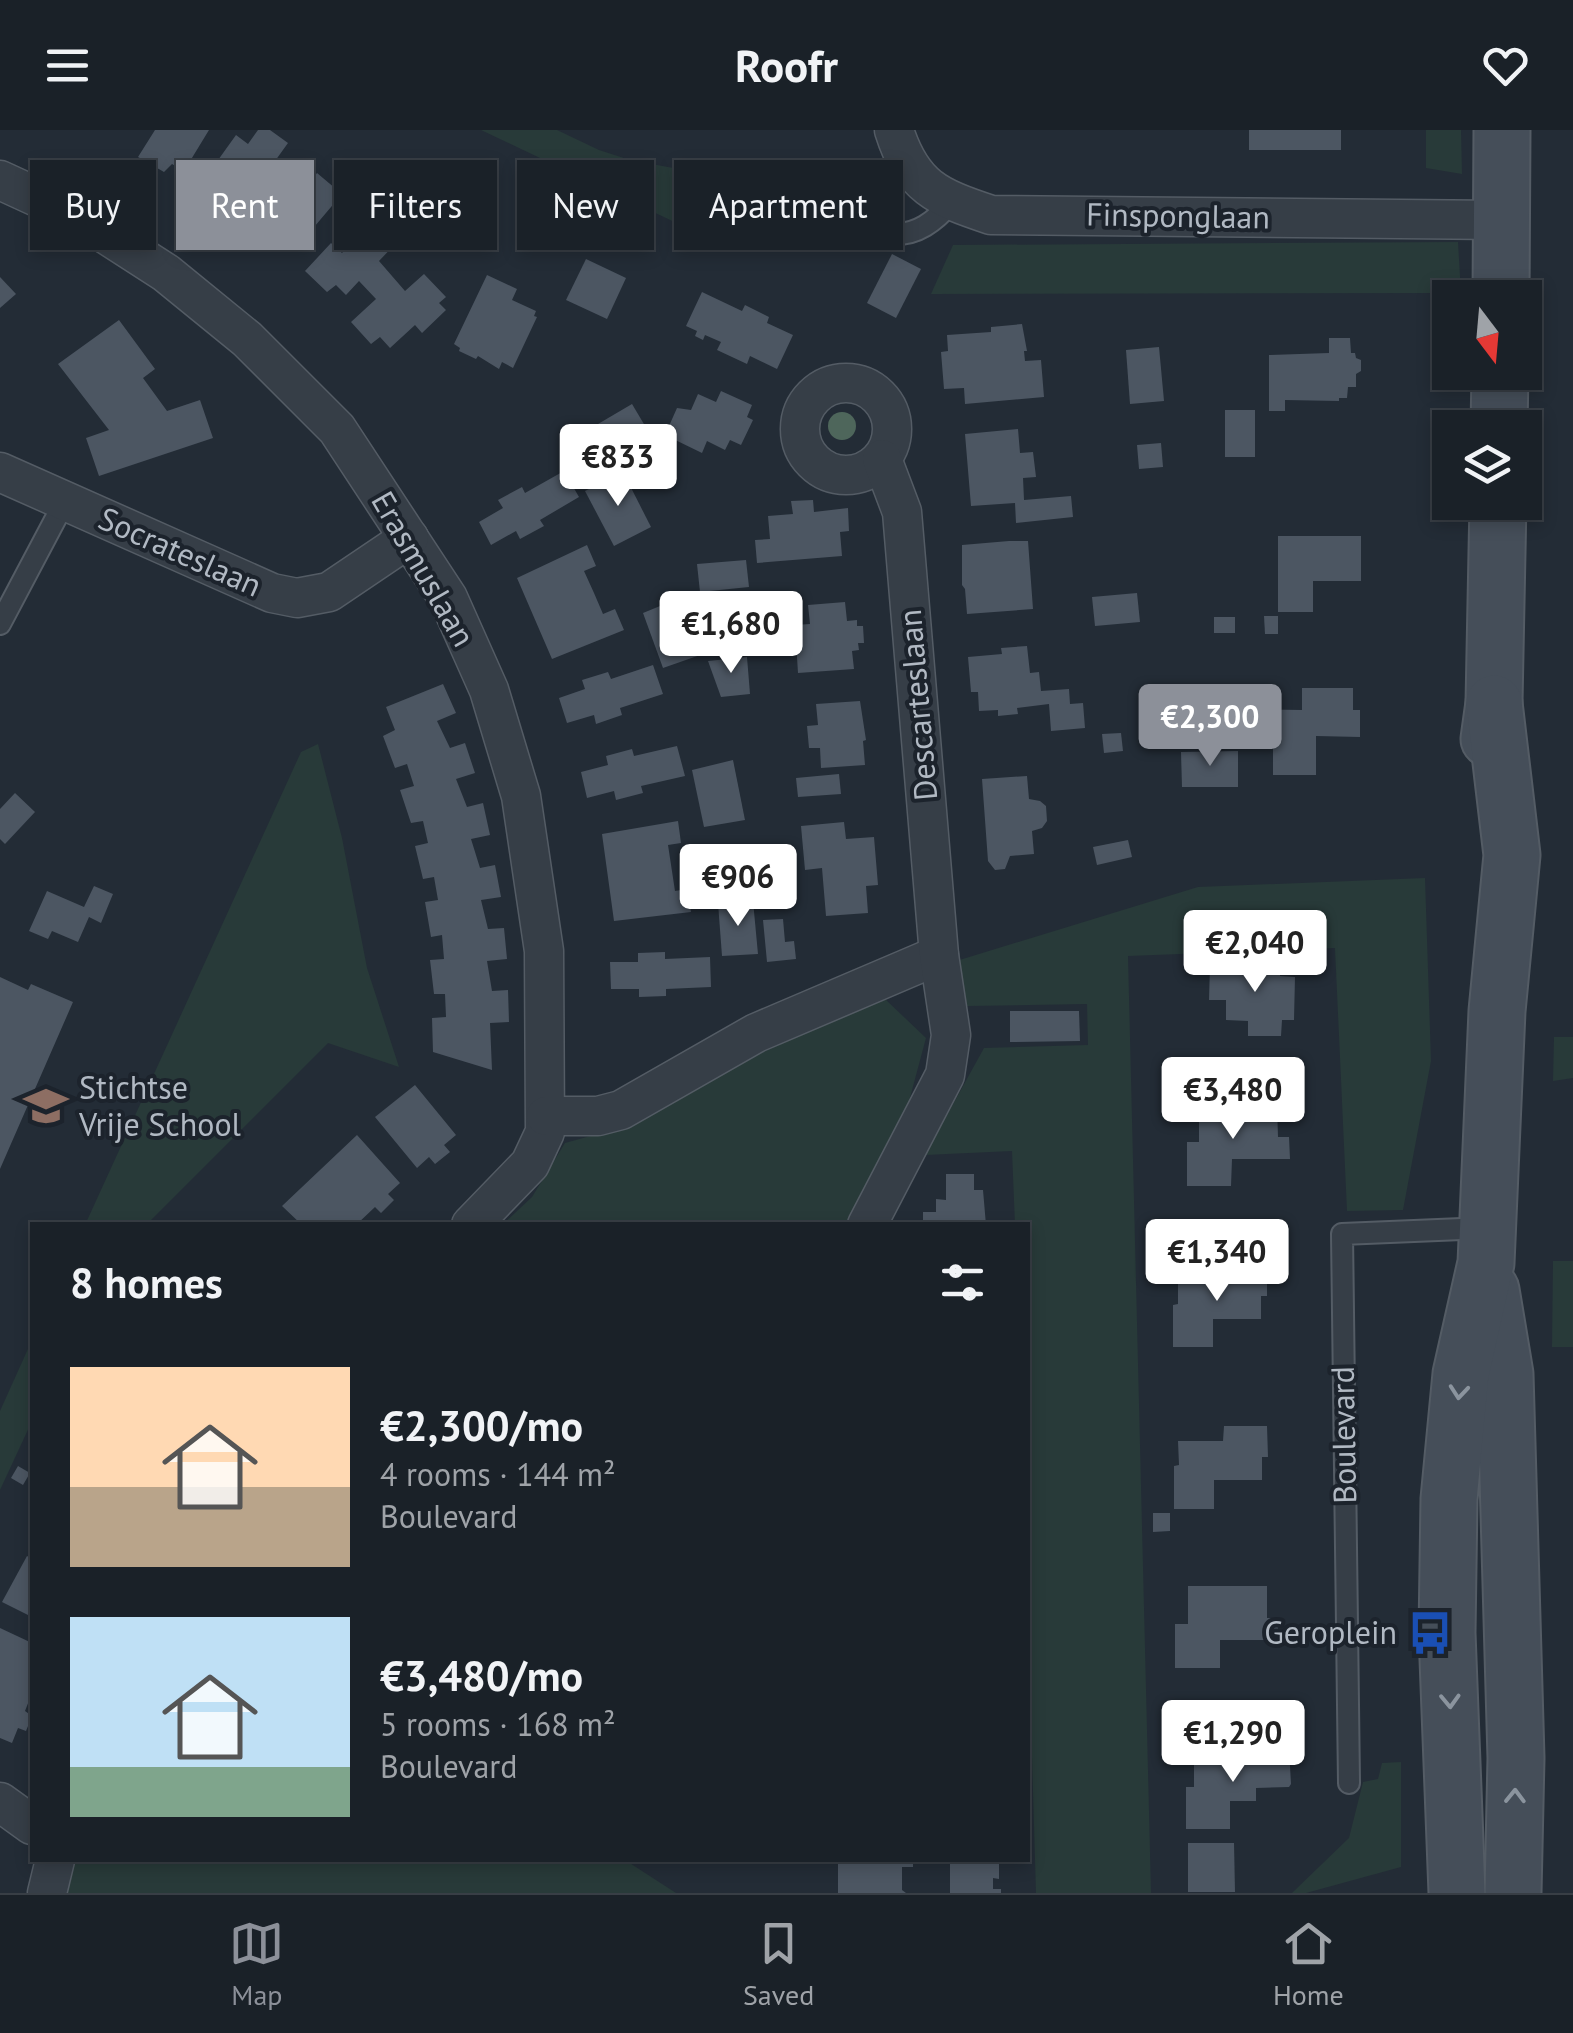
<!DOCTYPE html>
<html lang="en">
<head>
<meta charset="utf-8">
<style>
	:root { --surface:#1a2128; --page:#272e34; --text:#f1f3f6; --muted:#9fa3a8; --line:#383e45; --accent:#8c9099 }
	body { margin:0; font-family:"PT Sans",sans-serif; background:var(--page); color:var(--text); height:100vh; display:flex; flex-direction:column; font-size:38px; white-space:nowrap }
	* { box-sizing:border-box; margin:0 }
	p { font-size:32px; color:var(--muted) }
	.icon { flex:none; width:55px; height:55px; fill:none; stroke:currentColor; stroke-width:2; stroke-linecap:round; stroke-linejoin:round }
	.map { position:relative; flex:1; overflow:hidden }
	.panel { position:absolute; left:30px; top:1092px; width:1000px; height:640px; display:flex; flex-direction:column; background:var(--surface); border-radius:0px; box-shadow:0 5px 15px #0003,0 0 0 2px var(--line) }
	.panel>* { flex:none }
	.top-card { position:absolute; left:30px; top:30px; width:1000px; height:90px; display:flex; gap:20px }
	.needle { width:65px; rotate:164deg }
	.tools { position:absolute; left:1432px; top:150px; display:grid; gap:20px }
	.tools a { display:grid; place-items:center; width:110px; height:110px; border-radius:0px; background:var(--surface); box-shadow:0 5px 15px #0003,0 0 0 2px var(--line); font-size:50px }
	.price { position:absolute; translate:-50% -85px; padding:0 22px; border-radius:10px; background:#fff; color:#222; font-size:32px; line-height:65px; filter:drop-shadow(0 2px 5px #0008) }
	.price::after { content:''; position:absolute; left:50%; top:60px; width:30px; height:22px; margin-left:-15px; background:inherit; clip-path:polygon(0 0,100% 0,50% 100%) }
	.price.current { background:var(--accent); color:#fff }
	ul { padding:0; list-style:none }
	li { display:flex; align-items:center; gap:30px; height:250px; padding:0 40px }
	li span { display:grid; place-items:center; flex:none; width:280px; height:200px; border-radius:0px; color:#555 }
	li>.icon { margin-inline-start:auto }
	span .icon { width:120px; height:120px; fill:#fffc; stroke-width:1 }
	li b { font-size:42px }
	h2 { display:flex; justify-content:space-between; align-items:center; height:120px; padding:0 40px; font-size:42px }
	.pill { padding:0 35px; border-radius:0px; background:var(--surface); box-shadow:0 5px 15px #0003,0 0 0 2px var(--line); font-size:35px; line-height:90px }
	.pill.current { background:var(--accent); color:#fff }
	header { display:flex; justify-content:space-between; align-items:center; height:130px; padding:0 40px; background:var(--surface); font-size:45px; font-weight:700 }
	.tabs { display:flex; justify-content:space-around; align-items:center; height:140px; border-top:2px solid var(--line); background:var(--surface); font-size:28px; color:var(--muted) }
	.tabs a { display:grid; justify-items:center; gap:5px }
	.tabs .current { color:var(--accent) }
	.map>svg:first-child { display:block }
</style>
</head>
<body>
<header><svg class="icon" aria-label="menu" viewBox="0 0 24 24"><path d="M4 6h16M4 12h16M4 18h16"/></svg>Roofr<svg class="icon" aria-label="heart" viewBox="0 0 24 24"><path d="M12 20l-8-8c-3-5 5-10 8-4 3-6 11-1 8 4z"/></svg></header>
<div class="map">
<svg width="1573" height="1763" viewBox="0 0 1573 1763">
	<rect width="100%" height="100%" fill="#232c36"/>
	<g fill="#283a39">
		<path d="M 481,0 L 557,0 L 599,20 L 630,30 L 684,40 L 737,33 L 722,81 L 708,108 Z"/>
		<path d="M 1426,0 L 1461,0 L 1462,44 L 1426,38 Z"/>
		<path d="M 1458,112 L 1461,163 L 931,164 L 953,115 Z"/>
		<path d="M 318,614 L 342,708 L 367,838 L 399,937 L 328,913 L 146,1095 L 85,1095 L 301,622 Z"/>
		<path d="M 1425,748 L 1431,931 L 1403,1080 L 1347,1081 L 1335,818 L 1128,826 L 1151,1763 L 1036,1763 L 1028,1492 L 1028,1095 L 1015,1095 L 1012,1021 L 925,1025 L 984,918 L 1088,915 L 1087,874 L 967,876 L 953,832 L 1198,757 Z"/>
		<path d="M 885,869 L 926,908 L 904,990 L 849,1095 L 502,1095 L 532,1067 L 565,1013 L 623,997 L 732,937 L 844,884 Z"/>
		<path d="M 1554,907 L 1573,907 L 1573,948 L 1553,951 Z"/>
		<path d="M 1553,1131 L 1573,1131 L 1573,1217 L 1552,1217 Z"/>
		<path d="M 32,1210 L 32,1291 L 0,1360 L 0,1281 Z"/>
		<path d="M 1401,1632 L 1401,1737 L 1306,1763 L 1292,1763 L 1349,1708 L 1363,1652 L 1378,1649 L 1382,1633 Z"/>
		<path d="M 72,1730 L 625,1730 L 676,1763 L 62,1763 Z"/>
	</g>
	<g fill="#4c5662">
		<path d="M 155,0 L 209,0 L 184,41 L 172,34 L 164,42 L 138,27 Z"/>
		<path d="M 258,0 L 270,0 L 288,13 L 270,38 L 301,63 L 317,43 L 342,64 L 293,122 L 282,113 L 273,121 L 250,102 L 272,75 L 254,60 L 243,76 L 231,67 L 222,76 L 198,58 L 236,5 L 248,14 Z"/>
		<rect x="1249" y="0" width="92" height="20"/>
		<path d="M 587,68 L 609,78 L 591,115 L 570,105 Z"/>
		<path d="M 377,87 L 400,109 L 379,131 L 405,161 L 424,144 L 446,167 L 439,173 L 446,180 L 422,203 L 415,195 L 390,218 L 380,207 L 371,214 L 351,192 L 376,169 L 359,151 L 346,165 L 336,155 L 327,162 L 305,141 L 331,113 L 342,123 Z"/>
		<path d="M 892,124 L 921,139 L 896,188 L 867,173 Z"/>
		<path d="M 586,129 L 626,148 L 607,189 L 566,170 Z"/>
		<path d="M 487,145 L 517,159 L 512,170 L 536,181 L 534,186 L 537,187 L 513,238 L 502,232 L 499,239 L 478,226 L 476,229 L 459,221 L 460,218 L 454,214 Z"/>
		<path d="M 0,147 L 16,164 L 0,178 Z"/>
		<path d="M 702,162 L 742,181 L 745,175 L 769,187 L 767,193 L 793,205 L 777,239 L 750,226 L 747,234 L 717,220 L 721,212 L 705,205 L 703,210 L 695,206 L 697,201 L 686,196 Z"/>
		<path d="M 119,190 L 155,239 L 143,248 L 167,281 L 200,270 L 213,308 L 99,346 L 86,308 L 109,300 L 58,234 Z"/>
		<path d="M 1022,194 L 1027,221 L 1024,221 L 1025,231 L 1041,230 L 1044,267 L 965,274 L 964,258 L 944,259 L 941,222 L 948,221 L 947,205 L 991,202 L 991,197 Z"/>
		<path d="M 1329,208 L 1350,208 L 1351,223 L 1355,223 L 1356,228 L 1361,230 L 1361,241 L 1356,244 L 1356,257 L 1348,257 L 1347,268 L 1339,268 L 1339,271 L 1285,270 L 1285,281 L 1269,281 L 1269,225 L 1329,223 Z"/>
		<path d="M 1159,217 L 1164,271 L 1130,274 L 1126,220 Z"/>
		<path d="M 721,261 L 752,275 L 747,287 L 753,290 L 741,315 L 730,310 L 725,320 L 707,311 L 702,323 L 665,305 L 677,278 L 691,280 L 698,264 L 716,272 Z"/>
		<path d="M 632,274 L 657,316 L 623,337 L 598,294 Z"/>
		<rect x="1225" y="280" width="30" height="47"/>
		<path d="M 1018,299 L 1020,323 L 1033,322 L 1036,347 L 1023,348 L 1024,370 L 1071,366 L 1073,387 L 1016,393 L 1015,373 L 971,376 L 965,304 Z"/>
		<path d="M 1161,313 L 1163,337 L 1139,339 L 1137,315 Z"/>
		<path d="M 564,341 L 579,367 L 540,390 L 544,396 L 520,409 L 516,401 L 491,415 L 479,392 L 503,378 L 498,370 L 522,357 L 525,363 Z"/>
		<path d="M 623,342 L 651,397 L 614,416 L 585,361 Z"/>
		<path d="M 813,370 L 814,382 L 848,378 L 849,401 L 840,402 L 842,426 L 757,433 L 755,410 L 770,409 L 768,386 L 793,384 L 791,371 Z"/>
		<path d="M 1278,406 L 1361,406 L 1361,451 L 1313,451 L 1313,482 L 1278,482 Z"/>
		<path d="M 1009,411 L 1028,411 L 1033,479 L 967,484 L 965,459 L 962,455 L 962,415 Z"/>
		<path d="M 587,415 L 596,436 L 584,441 L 594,463 L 603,484 L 615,479 L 624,500 L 552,529 L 517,448 Z"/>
		<path d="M 746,430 L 749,457 L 700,462 L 697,434 Z"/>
		<path d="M 1137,463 L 1140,492 L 1095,496 L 1092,467 Z"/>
		<path d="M 682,467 L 703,524 L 663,538 L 643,483 Z"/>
		<path d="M 845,472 L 847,491 L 857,490 L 857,496 L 863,496 L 864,513 L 858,513 L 859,520 L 852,521 L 854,539 L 798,543 L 795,495 L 810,494 L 808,475 Z"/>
		<path d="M 1264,486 L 1278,486 L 1278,504 L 1265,504 Z"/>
		<rect x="1214" y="487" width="21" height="16"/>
		<path d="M 1027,516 L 1030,543 L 1039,542 L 1041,561 L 1069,559 L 1070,574 L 1083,573 L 1085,598 L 1051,601 L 1049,574 L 1017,578 L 1018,584 L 998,586 L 998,580 L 979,581 L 978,562 L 971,562 L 968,527 L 1002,524 L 1001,518 Z"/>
		<path d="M 747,527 L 750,564 L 721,567 L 708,531 Z"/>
		<path d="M 653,535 L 663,564 L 620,578 L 622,585 L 596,594 L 594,585 L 567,593 L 559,568 L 585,559 L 582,550 L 608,542 L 611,549 Z"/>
		<path d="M 443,554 L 456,583 L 437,591 L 450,618 L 465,613 L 475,643 L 456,649 L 467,677 L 483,673 L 490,705 L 471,709 L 480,738 L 495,735 L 501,767 L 481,770 L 488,799 L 504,798 L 507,829 L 487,831 L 492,861 L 508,860 L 509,892 L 490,893 L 492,940 L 433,922 L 432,888 L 446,887 L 445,864 L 434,864 L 430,830 L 444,829 L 442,805 L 431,807 L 425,772 L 438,770 L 434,747 L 423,749 L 415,716 L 428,713 L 423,691 L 411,693 L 400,660 L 414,656 L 407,634 L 395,638 L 383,606 L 395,600 L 386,577 Z"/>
		<path d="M 1302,558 L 1353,558 L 1353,580 L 1360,580 L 1360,607 L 1316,606 L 1316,645 L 1273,645 L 1273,606 L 1245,606 L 1245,579 L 1302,580 Z"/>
		<path d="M 860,571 L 866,610 L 863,611 L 865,635 L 821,638 L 820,618 L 809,618 L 807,596 L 818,595 L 816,574 Z"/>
		<path d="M 1121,603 L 1123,621 L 1104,623 L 1102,604 Z"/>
		<path d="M 677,616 L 685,646 L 641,656 L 643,663 L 616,670 L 614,661 L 587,668 L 581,642 L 608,635 L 606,626 L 632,619 L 634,626 Z"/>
		<path d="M 1238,621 L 1238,657 L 1182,657 L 1181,622 Z"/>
		<path d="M 733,630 L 745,690 L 704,697 L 692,640 Z"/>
		<path d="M 839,644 L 841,664 L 798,667 L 796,648 Z"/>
		<path d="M 1027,646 L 1029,669 L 1040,671 L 1046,676 L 1047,691 L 1042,698 L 1032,701 L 1034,724 L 1010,726 L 1005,739 L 995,740 L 988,731 L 982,649 Z"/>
		<path d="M 15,663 L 35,682 L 5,714 L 0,709 L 0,679 Z"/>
		<path d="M 678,691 L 681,713 L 668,715 L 675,761 L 687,759 L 691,782 L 614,791 L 602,704 Z"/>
		<path d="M 844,692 L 846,709 L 874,707 L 878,755 L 866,756 L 868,783 L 826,786 L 822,738 L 805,740 L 801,696 Z"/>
		<path d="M 1128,710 L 1132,727 L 1097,735 L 1093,717 Z"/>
		<path d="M 94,756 L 113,764 L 101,793 L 89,787 L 78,812 L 52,801 L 48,809 L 29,801 L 47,761 L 84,777 Z"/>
		<path d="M 753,771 L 758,824 L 722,826 L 718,773 Z"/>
		<path d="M 783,789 L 785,812 L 794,811 L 796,829 L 767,832 L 763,790 Z"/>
		<path d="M 665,822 L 665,829 L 710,827 L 711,857 L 666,859 L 666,866 L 639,867 L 639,859 L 611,859 L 610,832 L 638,832 L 638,823 Z"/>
		<path d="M 1248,832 L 1280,832 L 1280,846 L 1295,847 L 1294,890 L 1282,890 L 1281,906 L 1248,906 L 1248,891 L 1226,890 L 1226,870 L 1209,870 L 1210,835 L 1248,835 Z"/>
		<path d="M 0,847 L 28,860 L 31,854 L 73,872 L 0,1039 Z"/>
		<path d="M 1010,881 L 1079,881 L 1080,911 L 1010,912 Z"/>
		<path d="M 415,955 L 456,1005 L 444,1015 L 450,1022 L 435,1034 L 429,1027 L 417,1038 L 375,987 Z"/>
		<path d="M 1199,975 L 1277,975 L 1278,1007 L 1289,1007 L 1290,1029 L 1232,1029 L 1231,1056 L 1187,1056 L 1187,1012 L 1199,1012 Z"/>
		<path d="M 357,1005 L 400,1053 L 388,1064 L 394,1070 L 381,1083 L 375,1077 L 356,1095 L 302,1095 L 282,1076 Z"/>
		<path d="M 946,1044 L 974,1044 L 974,1060 L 983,1060 L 986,1095 L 923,1095 L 923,1082 L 936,1082 L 936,1069 L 946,1070 Z"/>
		<path d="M 1224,1136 L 1267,1136 L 1267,1166 L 1261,1166 L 1261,1189 L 1213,1189 L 1213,1217 L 1173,1217 L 1173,1175 L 1178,1174 L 1178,1151 L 1224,1151 Z"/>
		<path d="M 1224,1296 L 1267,1296 L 1268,1327 L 1262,1327 L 1262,1350 L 1214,1350 L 1214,1379 L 1174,1379 L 1174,1336 L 1179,1335 L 1178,1311 L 1223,1311 Z"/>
		<path d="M 18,1336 L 30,1343 L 23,1355 L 11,1348 Z"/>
		<path d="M 1153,1383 L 1170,1383 L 1170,1401 L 1153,1402 Z"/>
		<path d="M 27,1426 L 32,1429 L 32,1487 L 2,1472 Z"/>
		<path d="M 1188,1456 L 1267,1456 L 1267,1488 L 1278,1488 L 1278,1510 L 1220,1510 L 1220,1538 L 1175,1538 L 1175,1494 L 1188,1494 Z"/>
		<path d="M 0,1498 L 32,1513 L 32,1563 L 25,1581 L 32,1586 L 26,1601 L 18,1598 L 12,1613 L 0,1608 Z"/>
		<path d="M 1241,1618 L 1289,1618 L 1291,1654 L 1289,1657 L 1256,1658 L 1256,1671 L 1230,1671 L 1230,1699 L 1186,1699 L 1186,1657 L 1194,1657 L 1194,1633 L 1240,1632 Z"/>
		<path d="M 1188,1713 L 1234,1713 L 1235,1762 L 1188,1762 Z"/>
		<path d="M 838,1730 L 913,1730 L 913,1737 L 902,1737 L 902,1760 L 906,1763 L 838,1763 Z"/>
		<path d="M 950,1730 L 999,1730 L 999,1749 L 993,1748 L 993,1759 L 1001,1759 L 1001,1763 L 950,1763 Z"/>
	</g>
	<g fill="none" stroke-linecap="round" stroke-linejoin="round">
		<g stroke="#545c65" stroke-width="24">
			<g id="lane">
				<path d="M 779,51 L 891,104 C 917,106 935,91 952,72"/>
				<path d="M 0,494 L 65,371"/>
				<path d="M 1349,1653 L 1342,1104 L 1486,1098"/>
			</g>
		</g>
		<g stroke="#545c65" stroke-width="41">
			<g id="street">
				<path d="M 894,0 C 912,57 937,67 991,85 L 1503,90"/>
				<path d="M 0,50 L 76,85 L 166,143 L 247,209 L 337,299 L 448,468 L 489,560 L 521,666 L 544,821 L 545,1002 L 530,1034 L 471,1095"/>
				<circle cx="846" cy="299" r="46"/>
				<path d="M 0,342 L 272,463 L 297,468 L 329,462 L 409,408"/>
				<path d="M 546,986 L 598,986 L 621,980 L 756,903 L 939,825"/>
				<path d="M 867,1095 L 945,945 L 951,905 L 939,825 L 902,382 L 882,329"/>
				<path d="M 0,1672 L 32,1695"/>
				<path d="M 47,1763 L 55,1730"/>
			</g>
		</g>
		<g stroke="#545c65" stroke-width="59">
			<g id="secondary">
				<path d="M 1501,168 L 1502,0"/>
				<path d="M 1499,298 L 1500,242"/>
				<path d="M 1489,609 L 1494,573 L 1498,372"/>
				<path d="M 1491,1160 L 1505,1244 L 1516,1628 L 1513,1763"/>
				<path d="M 1457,1763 L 1447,1503 L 1449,1369 L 1461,1244 L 1486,1133 L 1497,881 L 1512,725 L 1494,573"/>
			</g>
		</g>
		<use href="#lane" stroke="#363e47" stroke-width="20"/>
		<use href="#street" stroke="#363e47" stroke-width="38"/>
		<use href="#secondary" stroke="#454e59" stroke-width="55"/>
	</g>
	<circle fill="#4e665b" cx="842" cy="296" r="14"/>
	<defs><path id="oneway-chevron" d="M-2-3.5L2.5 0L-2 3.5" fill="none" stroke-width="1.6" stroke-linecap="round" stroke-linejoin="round" transform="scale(2.5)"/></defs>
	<g stroke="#8b949e">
		<use href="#oneway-chevron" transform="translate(1459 1262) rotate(95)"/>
		<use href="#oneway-chevron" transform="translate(1450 1571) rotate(88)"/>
		<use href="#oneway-chevron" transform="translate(1515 1666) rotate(-89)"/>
	</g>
	<defs>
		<g id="school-bare" transform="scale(3.45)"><path d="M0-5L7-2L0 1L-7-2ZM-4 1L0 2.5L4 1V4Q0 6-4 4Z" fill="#8d6e63" stroke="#1c232c" stroke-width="2.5" paint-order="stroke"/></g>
		<g id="bus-bare" transform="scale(3.45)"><path d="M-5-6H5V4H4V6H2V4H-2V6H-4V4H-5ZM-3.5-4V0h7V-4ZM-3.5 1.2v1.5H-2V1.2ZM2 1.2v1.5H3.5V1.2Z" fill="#1a4fb4" stroke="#1c232c" stroke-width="2.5" paint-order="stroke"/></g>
	</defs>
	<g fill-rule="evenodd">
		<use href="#school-bare" x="46" y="976"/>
		<use href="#bus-bare" x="1430" y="1503"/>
	</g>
	<g text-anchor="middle" stroke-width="8" stroke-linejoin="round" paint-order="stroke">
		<g font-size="32" fill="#b1b9c3" stroke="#1c232c">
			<text transform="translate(1178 86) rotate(1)" y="11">Finsponglaan</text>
			<text transform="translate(180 422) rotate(24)" y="11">Socrateslaan</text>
			<text transform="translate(423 439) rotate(60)" y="11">Erasmuslaan</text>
			<text transform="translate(918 575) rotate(-95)" y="11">Descarteslaan</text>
			<text transform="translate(1344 1305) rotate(-91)" y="11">Boulevard</text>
		</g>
		<g font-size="32" fill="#b1b9c3" stroke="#1c232c" text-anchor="start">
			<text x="79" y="969">Stichtse<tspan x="79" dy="37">Vrije School</tspan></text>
			<text x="1397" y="1514" text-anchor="end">Geroplein</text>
		</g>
	</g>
</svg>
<div class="tools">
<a><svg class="needle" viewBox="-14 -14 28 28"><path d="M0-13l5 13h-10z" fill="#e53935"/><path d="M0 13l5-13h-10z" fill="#9fa3a8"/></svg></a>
<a><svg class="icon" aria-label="layers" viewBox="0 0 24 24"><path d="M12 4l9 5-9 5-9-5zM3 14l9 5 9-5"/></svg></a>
</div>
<b class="price" style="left:618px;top:379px">€833</b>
<b class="price" style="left:731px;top:546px">€1,680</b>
<b class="price current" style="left:1210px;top:639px">€2,300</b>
<b class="price" style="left:738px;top:799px">€906</b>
<b class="price" style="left:1255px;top:865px">€2,040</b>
<b class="price" style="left:1233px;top:1012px">€3,480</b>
<b class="price" style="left:1217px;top:1174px">€1,340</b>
<b class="price" style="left:1233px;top:1655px">€1,290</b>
<div class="top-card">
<a class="pill">Buy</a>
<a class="pill current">Rent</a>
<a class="pill">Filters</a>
<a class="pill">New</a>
<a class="pill">Apartment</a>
</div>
<section class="panel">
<h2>8 homes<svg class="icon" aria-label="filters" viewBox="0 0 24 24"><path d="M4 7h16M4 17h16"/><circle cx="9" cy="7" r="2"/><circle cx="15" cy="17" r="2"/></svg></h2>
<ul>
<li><span style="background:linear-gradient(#ffd9b3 60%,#b9a48a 0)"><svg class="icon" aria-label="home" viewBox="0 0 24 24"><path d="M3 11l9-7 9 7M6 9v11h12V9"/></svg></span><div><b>€2,300/mo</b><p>4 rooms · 144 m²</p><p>Boulevard</p></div></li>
<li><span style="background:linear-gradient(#bfe0f5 75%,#7fa58c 0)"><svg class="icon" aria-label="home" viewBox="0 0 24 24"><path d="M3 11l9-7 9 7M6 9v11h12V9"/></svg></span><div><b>€3,480/mo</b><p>5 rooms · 168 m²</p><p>Boulevard</p></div></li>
</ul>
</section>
</div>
<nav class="tabs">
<a class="current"><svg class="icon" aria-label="map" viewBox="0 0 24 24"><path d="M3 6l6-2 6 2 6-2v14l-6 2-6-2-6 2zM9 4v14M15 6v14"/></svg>Map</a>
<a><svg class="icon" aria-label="saved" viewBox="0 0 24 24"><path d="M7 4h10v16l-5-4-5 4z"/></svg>Saved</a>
<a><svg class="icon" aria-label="home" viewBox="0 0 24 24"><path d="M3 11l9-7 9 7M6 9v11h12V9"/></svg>Home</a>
</nav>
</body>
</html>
